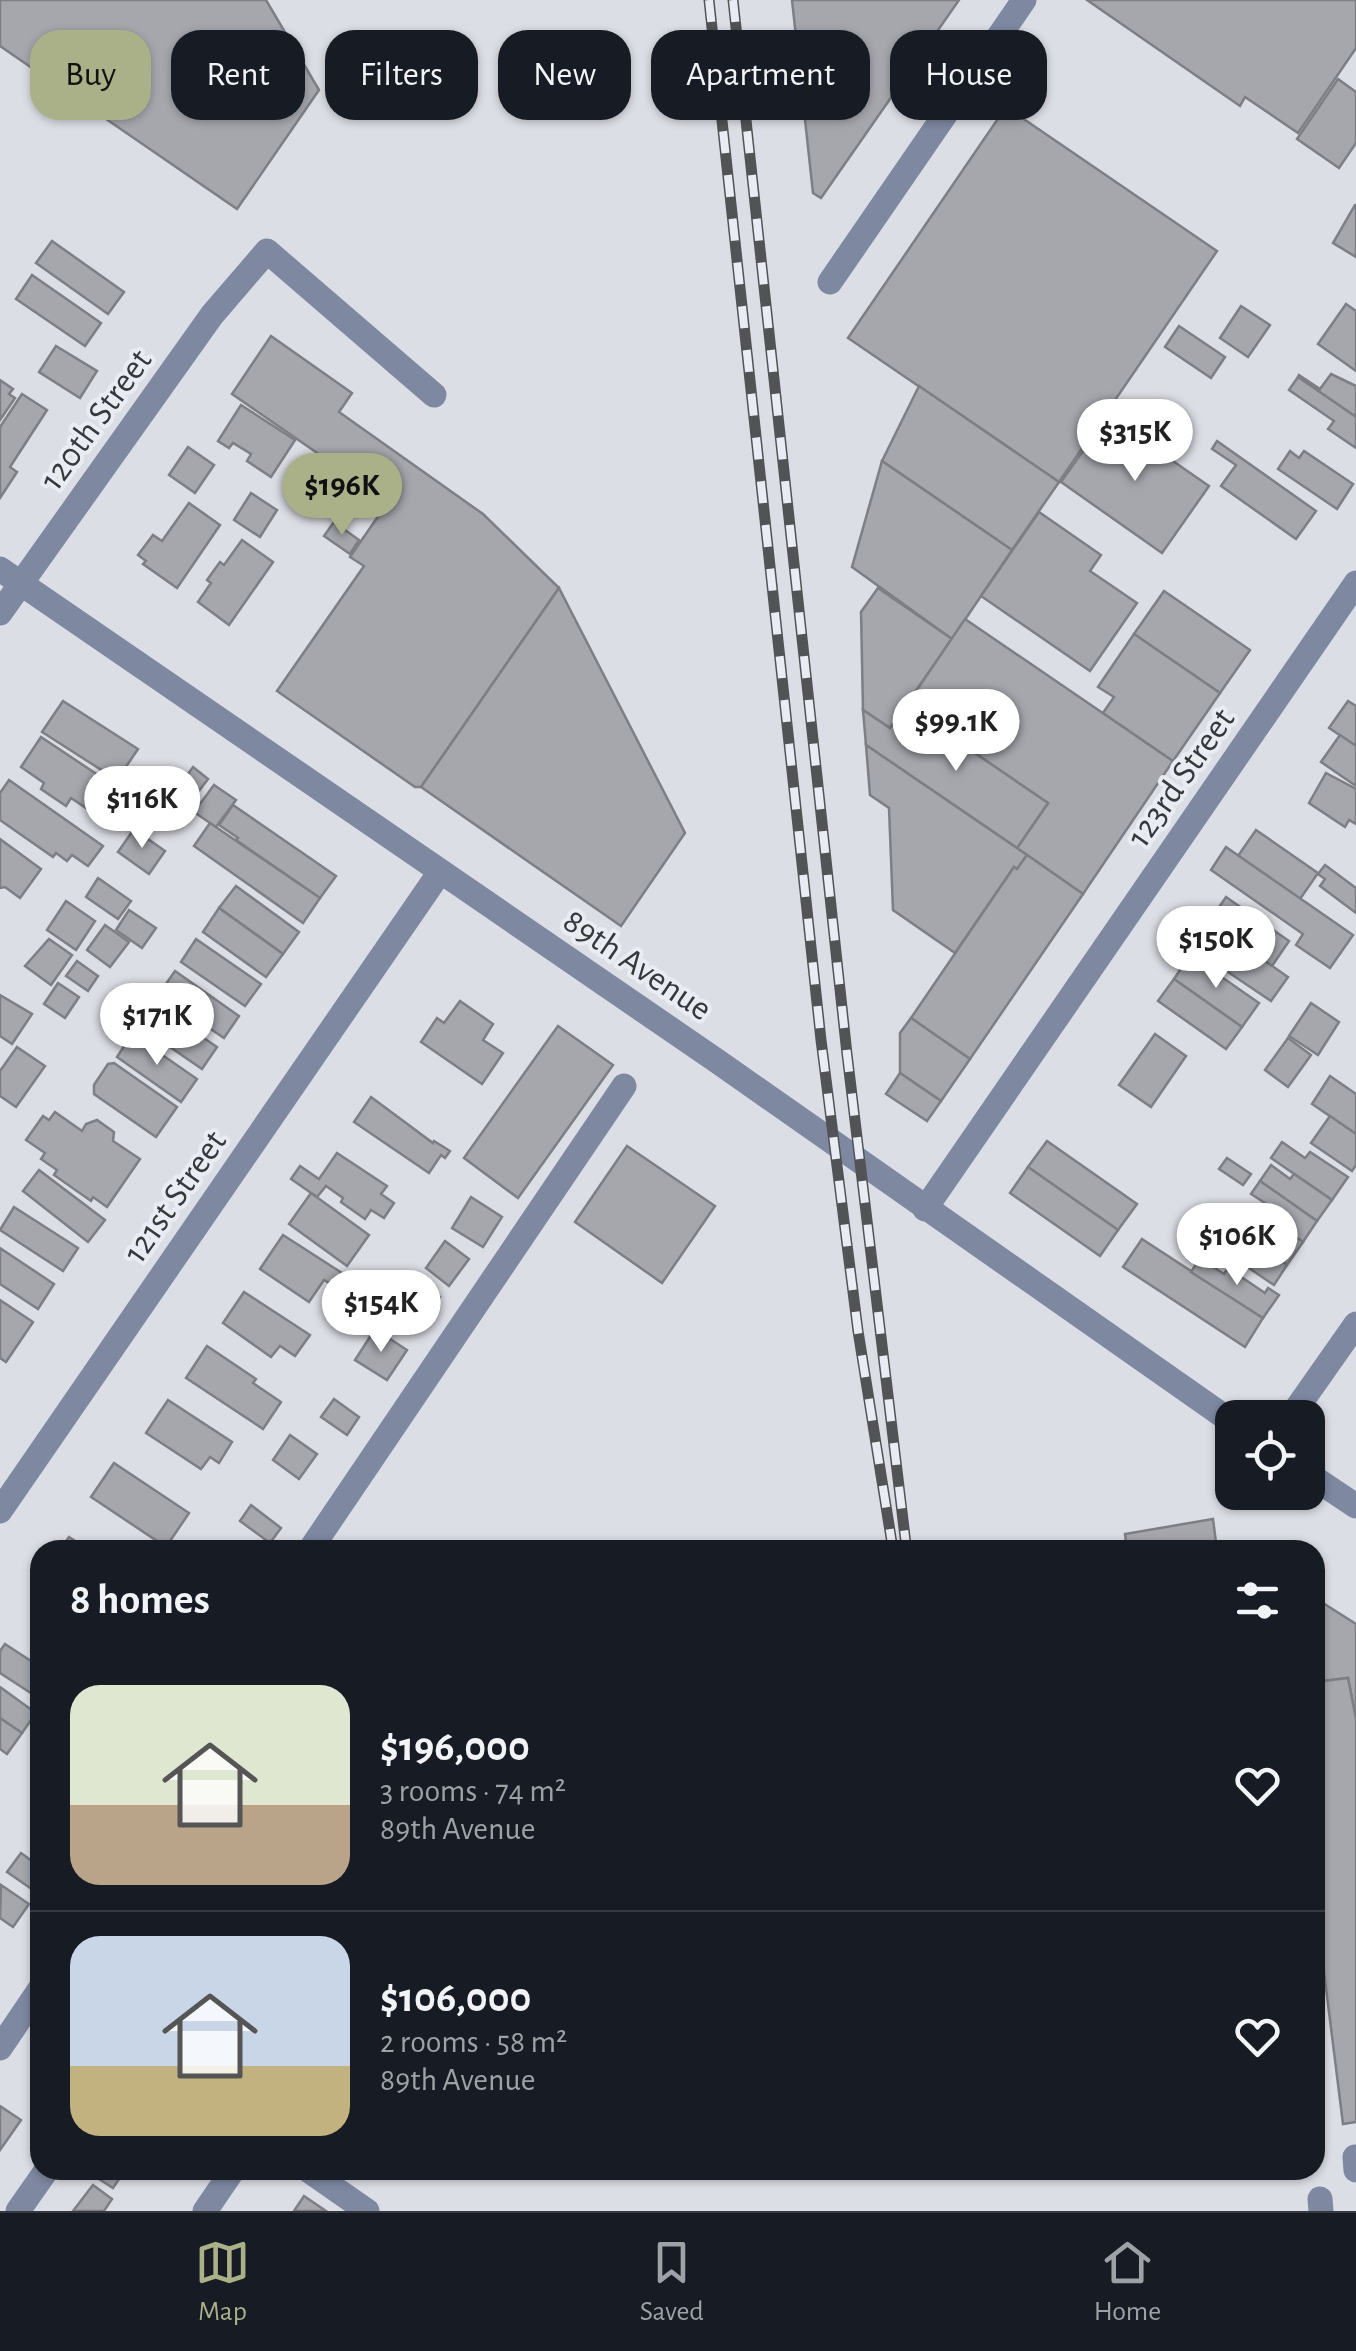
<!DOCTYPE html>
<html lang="en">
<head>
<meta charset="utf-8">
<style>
	:root { --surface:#171b24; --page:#242831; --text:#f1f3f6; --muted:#9ea1a6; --line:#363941; --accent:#aab087 }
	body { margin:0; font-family:"Alegreya Sans",sans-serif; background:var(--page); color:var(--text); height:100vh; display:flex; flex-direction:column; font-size:38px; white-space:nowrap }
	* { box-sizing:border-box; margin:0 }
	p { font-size:32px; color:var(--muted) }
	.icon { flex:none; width:55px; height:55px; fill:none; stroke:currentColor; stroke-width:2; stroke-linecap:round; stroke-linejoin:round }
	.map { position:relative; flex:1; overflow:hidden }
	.details { position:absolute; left:30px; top:1540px; width:1295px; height:640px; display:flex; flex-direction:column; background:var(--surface); border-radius:30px; box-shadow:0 2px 8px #0004 }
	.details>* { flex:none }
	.banner { position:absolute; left:30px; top:30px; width:1298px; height:90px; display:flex; gap:20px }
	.fabs { position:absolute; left:1215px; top:1400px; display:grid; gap:20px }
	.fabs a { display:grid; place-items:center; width:110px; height:110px; border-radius:20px; background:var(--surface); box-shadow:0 2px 8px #0004; font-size:50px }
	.price { position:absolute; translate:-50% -85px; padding:0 22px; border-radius:35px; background:#fff; color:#222; font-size:32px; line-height:65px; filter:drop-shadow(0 2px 5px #0008) }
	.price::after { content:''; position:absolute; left:50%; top:60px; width:30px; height:22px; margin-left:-15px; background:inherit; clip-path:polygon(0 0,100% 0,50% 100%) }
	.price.active { background:var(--accent); color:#111 }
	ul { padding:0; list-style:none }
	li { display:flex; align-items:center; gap:30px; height:250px; padding:0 40px }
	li+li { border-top:2px solid var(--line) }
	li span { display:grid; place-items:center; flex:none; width:280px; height:200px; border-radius:30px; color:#555 }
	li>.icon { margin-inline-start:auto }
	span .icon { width:120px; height:120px; fill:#fffc; stroke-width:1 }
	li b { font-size:42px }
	h2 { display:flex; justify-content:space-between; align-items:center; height:120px; padding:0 40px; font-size:42px }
	.chip { padding:0 35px; border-radius:30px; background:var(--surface); box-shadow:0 2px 8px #0004; font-size:35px; line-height:90px }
	.chip.active { background:var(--accent); color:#111 }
	.dock { display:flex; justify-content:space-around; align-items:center; height:140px; border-top:2px solid var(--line); background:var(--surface); font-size:28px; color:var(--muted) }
	.dock a { display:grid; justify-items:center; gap:5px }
	.dock .active { color:var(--accent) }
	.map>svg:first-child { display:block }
</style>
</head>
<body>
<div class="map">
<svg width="1356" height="2211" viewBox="0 0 1356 2211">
	<rect width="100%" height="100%" fill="#dcdee5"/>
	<g fill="#a5a7ad" stroke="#7d7f85" stroke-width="2.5">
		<path d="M 0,0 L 266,0 L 319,90 L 237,209 L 0,46 Z"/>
		<path d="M 792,0 L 959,0 L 821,198 L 813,193 Z"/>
		<path d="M 1087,0 L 1356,0 L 1356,48 L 1298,133 L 1245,97 L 1240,106 Z"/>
		<path d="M 1338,79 L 1356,92 L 1356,143 L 1339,168 L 1297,139 Z"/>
		<path d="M 1006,107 L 1217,251 L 1059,482 L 848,338 Z"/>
		<path d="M 1355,205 L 1356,205 L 1356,257 L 1333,243 Z"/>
		<path d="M 52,241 L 124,292 L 108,314 L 36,263 Z"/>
		<path d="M 32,275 L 101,323 L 85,346 L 16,299 Z"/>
		<path d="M 1346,304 L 1356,311 L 1356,371 L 1318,344 Z"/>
		<path d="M 1241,306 L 1270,325 L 1248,357 L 1220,338 Z"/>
		<path d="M 1179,326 L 1225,357 L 1211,378 L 1165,347 Z"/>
		<path d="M 271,336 L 352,393 L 339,412 L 483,514 L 559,588 L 421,787 L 415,787 L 277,691 L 364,566 L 350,557 L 388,502 L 232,394 Z"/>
		<path d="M 56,346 L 97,371 L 80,398 L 39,372 Z"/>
		<path d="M 1331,374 L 1356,386 L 1356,417 L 1298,377 L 1299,375 L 1320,389 Z"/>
		<path d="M 1298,377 L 1356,417 L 1356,448 L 1328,429 L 1334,421 L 1289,390 Z"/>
		<path d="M 0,380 L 13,389 L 9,394 L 15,398 L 0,420 Z"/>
		<path d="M 919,386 L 1059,482 L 1012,550 L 882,461 Z"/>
		<path d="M 22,394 L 47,410 L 10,467 L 17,472 L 0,498 L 0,427 Z"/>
		<path d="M 241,405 L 295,440 L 271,477 L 247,461 L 251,454 L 233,443 L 229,448 L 218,441 Z"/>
		<path d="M 1108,416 L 1209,486 L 1162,553 L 1061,482 Z"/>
		<path d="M 1217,441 L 1316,511 L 1296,539 L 1221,486 L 1236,465 L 1212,449 Z"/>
		<path d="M 188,447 L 214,465 L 195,493 L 169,475 Z"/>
		<path d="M 1290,451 L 1299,458 L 1304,451 L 1353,484 L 1337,509 L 1278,469 Z"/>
		<path d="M 882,461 L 1012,550 L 952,639 L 852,567 Z"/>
		<path d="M 251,493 L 277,510 L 260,537 L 234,520 Z"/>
		<path d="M 189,503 L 220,525 L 177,588 L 143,564 L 146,561 L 138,555 L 153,535 L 162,541 Z"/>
		<path d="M 1039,512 L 1101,555 L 1090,571 L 1137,603 L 1090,671 L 981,596 Z"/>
		<path d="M 334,522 L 359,540 L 350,554 L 324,536 Z"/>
		<path d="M 242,540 L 273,562 L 229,625 L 198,602 L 211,583 L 207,580 L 220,562 L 224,565 Z"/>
		<path d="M 559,588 L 685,833 L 621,926 L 421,787 Z"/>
		<path d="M 878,588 L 952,639 L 890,728 L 863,710 L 861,612 Z"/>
		<path d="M 1164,591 L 1250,650 L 1220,693 L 1134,634 Z"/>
		<path d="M 965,619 L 1173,761 L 1083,894 L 1017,848 L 1048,803 L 906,706 Z"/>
		<path d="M 1134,634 L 1220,693 L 1173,761 L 1103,713 L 1114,697 L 1098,687 Z"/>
		<path d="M 63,701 L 138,749 L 117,780 L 42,732 Z"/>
		<path d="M 1348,701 L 1356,706 L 1356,746 L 1329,728 Z"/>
		<path d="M 906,706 L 1048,803 L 1017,848 L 866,745 L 863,710 L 890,728 Z"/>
		<path d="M 1340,735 L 1356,746 L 1356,786 L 1321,762 Z"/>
		<path d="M 41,737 L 119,789 L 104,811 L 90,803 L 86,808 L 71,798 L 66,806 L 41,789 L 44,783 L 21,767 Z"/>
		<path d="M 866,745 L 1027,855 L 1017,869 L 1014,867 L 955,953 L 893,910 L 889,808 L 870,795 Z"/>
		<path d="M 193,767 L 208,779 L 187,807 L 172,796 Z"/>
		<path d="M 1326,773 L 1356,789 L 1356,824 L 1349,820 L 1345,827 L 1309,803 Z"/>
		<path d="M 9,780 L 103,846 L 88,866 L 72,855 L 67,861 L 56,853 L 53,857 L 0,820 L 0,793 Z"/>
		<path d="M 214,785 L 236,800 L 216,827 L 194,812 Z"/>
		<path d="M 233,805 L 336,876 L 320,898 L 236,840 L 238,838 L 219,825 Z"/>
		<path d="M 210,823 L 320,898 L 303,923 L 194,846 Z"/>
		<path d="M 134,829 L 165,851 L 149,874 L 118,852 Z"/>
		<path d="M 1256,830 L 1318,873 L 1300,899 L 1238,856 Z"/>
		<path d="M 0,839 L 41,869 L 20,898 L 5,887 L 0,888 Z"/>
		<path d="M 1226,847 L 1353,935 L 1330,968 L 1296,945 L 1303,934 L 1211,870 Z"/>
		<path d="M 1027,855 L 1083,894 L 970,1059 L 911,1018 L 1014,867 L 1017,869 Z"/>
		<path d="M 1325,865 L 1356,888 L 1356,913 L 1320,886 L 1325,879 L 1318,874 Z"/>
		<path d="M 98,878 L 131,901 L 118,919 L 86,897 Z"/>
		<path d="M 236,886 L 299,932 L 283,954 L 219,908 Z"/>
		<path d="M 1226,897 L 1289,941 L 1272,966 L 1209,922 Z"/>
		<path d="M 66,901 L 95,921 L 76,950 L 47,930 Z"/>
		<path d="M 219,908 L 283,954 L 266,977 L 203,932 Z"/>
		<path d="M 129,910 L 156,928 L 142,948 L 116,930 Z"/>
		<path d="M 1209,922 L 1288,977 L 1271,1001 L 1191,947 Z"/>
		<path d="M 105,925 L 129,942 L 110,967 L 87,950 Z"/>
		<path d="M 49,939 L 72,955 L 51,985 L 25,966 Z"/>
		<path d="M 196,939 L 261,984 L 245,1006 L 181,962 Z"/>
		<path d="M 1190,955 L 1259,1003 L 1242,1027 L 1174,979 Z"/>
		<path d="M 77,961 L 98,976 L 88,991 L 66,976 Z"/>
		<path d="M 175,971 L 239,1016 L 224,1038 L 159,994 Z"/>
		<path d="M 1174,979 L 1242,1027 L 1226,1049 L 1158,1001 Z"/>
		<path d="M 58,983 L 79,997 L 65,1018 L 44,1004 Z"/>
		<path d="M 0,995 L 32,1014 L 12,1044 L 0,1036 Z"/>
		<path d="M 460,1001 L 493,1024 L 483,1040 L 503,1053 L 482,1084 L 421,1042 L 437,1018 L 444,1023 Z"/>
		<path d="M 153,1003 L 217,1047 L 202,1069 L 138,1025 Z"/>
		<path d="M 1311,1003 L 1339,1022 L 1318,1055 L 1289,1036 Z"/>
		<path d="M 911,1018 L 970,1059 L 941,1101 L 900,1073 L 900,1033 Z"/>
		<path d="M 558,1026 L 613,1065 L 518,1198 L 464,1158 Z"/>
		<path d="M 132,1034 L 197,1079 L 181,1102 L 117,1057 Z"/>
		<path d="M 1155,1034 L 1186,1056 L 1151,1107 L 1119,1085 Z"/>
		<path d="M 1288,1038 L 1311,1055 L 1288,1087 L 1265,1070 Z"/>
		<path d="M 17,1047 L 45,1066 L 16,1107 L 0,1096 L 0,1071 Z"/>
		<path d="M 114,1063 L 177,1107 L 156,1137 L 94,1094 L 94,1085 L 108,1064 Z"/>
		<path d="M 900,1073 L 941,1101 L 927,1121 L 886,1094 Z"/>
		<path d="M 1330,1076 L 1356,1094 L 1356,1134 L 1312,1104 Z"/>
		<path d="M 371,1097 L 433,1143 L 434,1141 L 450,1151 L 445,1158 L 441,1155 L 429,1173 L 354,1122 Z"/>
		<path d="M 55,1112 L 82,1131 L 86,1124 L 97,1120 L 114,1132 L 113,1141 L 140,1159 L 107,1207 L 93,1197 L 91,1201 L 54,1175 L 57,1170 L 41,1159 L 45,1153 L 26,1140 L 43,1116 L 49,1120 Z"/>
		<path d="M 1330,1116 L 1356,1134 L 1356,1165 L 1352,1171 L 1311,1143 Z"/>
		<path d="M 1047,1141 L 1137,1204 L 1118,1230 L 1028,1167 Z"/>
		<path d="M 1282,1142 L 1305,1158 L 1310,1152 L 1348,1177 L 1332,1200 L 1271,1158 Z"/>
		<path d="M 627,1146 L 715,1206 L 662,1283 L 575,1222 Z"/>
		<path d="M 337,1153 L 387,1186 L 381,1194 L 394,1203 L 384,1218 L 371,1210 L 365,1219 L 341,1202 L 343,1198 L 326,1186 L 317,1197 L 291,1179 L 300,1166 L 319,1179 Z"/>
		<path d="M 1227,1158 L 1251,1174 L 1243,1185 L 1219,1169 Z"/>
		<path d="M 1271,1165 L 1290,1179 L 1294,1174 L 1332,1200 L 1317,1221 L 1260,1181 Z"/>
		<path d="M 1028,1167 L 1118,1230 L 1100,1256 L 1010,1193 Z"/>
		<path d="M 39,1170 L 105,1220 L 88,1242 L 23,1191 Z"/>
		<path d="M 1260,1181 L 1317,1221 L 1303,1242 L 1265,1215 L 1271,1207 L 1251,1194 Z"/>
		<path d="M 311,1193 L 369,1235 L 347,1266 L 289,1224 Z"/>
		<path d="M 471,1197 L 502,1217 L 483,1247 L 452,1228 Z"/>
		<path d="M 14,1207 L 78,1248 L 63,1271 L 0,1230 Z"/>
		<path d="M 1238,1212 L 1258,1226 L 1265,1215 L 1303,1242 L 1287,1265 L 1229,1225 Z"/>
		<path d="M 1229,1225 L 1287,1265 L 1274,1285 L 1215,1245 Z"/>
		<path d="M 283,1235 L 342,1273 L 334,1286 L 324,1280 L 309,1302 L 260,1269 Z"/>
		<path d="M 1142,1239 L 1263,1318 L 1245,1347 L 1123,1267 Z"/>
		<path d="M 445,1241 L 469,1259 L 449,1286 L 426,1268 Z"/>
		<path d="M 0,1248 L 54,1284 L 38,1309 L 0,1284 Z"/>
		<path d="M 1200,1258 L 1224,1274 L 1228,1268 L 1265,1293 L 1268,1288 L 1279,1295 L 1263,1318 L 1191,1272 Z"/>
		<path d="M 413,1280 L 440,1297 L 422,1326 L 395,1310 Z"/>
		<path d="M 244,1292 L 310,1335 L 295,1356 L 280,1346 L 271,1357 L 223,1323 Z"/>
		<path d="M 0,1300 L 33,1322 L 6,1362 L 0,1358 Z"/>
		<path d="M 375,1329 L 407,1350 L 387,1380 L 355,1360 Z"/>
		<path d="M 207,1346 L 256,1379 L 253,1383 L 281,1402 L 263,1429 L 186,1378 Z"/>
		<path d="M 334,1399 L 359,1417 L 347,1435 L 321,1417 Z"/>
		<path d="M 168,1400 L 232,1442 L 219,1463 L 210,1457 L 201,1469 L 146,1433 Z"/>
		<path d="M 290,1435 L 317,1454 L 299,1479 L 273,1460 Z"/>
		<path d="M 114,1463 L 189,1513 L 166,1547 L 91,1497 Z"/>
		<path d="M 251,1505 L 281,1528 L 270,1543 L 240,1521 Z"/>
		<path d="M 1213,1519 L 1217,1550 L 1127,1550 L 1125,1534 Z"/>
		<path d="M 69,1537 L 89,1550 L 60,1550 Z"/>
		<path d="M 1315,1598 L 1356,1624 L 1356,1719 L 1348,1678 L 1315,1682 Z"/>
		<path d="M 5,1644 L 40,1667 L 40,1699 L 0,1673 L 0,1651 Z"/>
		<path d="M 1348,1678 L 1356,1719 L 1356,2122 L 1343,2124 L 1315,1900 L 1315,1682 Z"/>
		<path d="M 0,1687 L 36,1713 L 22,1733 L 0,1718 Z"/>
		<path d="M 0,1718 L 22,1733 L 7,1754 L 0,1749 Z"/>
		<path d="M 21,1853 L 40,1867 L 40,1886 L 36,1892 L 7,1872 Z"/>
		<path d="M 1,1885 L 29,1904 L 13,1927 L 0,1918 Z"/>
		<path d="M 1315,1900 L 1321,1952 L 1315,1953 Z"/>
		<path d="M 0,2106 L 21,2120 L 0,2150 Z"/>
		<path d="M 85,2170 L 125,2170 L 113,2188 Z"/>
		<path d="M 93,2185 L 112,2199 L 104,2211 L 73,2211 Z"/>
		<path d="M 304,2196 L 326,2211 L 294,2211 Z"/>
	</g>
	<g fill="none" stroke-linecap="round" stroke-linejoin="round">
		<g stroke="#7e88a1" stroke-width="25">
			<path d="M 830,282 L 1024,0"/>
			<path d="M 0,569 L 717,1061 L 1232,1422"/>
			<path d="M 0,613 L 212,315 L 267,251 L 434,395"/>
			<path d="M 925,1209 L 1356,583"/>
			<path d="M 1290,1418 L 1356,1324"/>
			<path d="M 1308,1474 L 1356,1506"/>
			<path d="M 0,1511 L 440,872"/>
			<path d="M 310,1550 L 624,1086"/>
			<path d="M 0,2048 L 40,1989"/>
			<path d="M 1355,2157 L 1356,2170"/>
			<path d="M 308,2170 L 367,2211"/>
			<path d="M 1320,2199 L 1321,2211"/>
			<path d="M 18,2211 L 46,2171"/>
			<path d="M 205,2211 L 233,2170"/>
		</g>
		<g stroke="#525356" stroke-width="11">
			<g id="rail">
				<path d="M 709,0 L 821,1040 L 858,1331 L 893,1550"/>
				<path d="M 733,0 L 847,1054 L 906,1545"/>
			</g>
		</g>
		<use href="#rail" stroke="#e9ecf2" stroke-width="8" stroke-dasharray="22" stroke-linecap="butt"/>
	</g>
	<g text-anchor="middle" stroke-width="8" stroke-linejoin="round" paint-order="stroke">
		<g font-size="35" fill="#37383b" stroke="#e9ecf2">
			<text transform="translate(95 419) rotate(-54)" y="12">120th Street</text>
			<text transform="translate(1180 777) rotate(-55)" y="12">123rd Street</text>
			<text transform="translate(638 964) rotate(34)" y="12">89th Avenue</text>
			<text transform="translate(174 1196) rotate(-55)" y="12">121st Street</text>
		</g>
	</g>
</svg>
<div class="fabs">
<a><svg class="icon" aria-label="locate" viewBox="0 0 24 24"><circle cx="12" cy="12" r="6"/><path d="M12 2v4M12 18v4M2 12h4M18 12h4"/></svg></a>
</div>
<b class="price" style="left:1135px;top:484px">$315K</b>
<b class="price active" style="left:342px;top:538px">$196K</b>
<b class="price" style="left:956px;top:774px">$99.1K</b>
<b class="price" style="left:142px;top:851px">$116K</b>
<b class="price" style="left:1216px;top:991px">$150K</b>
<b class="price" style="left:157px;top:1068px">$171K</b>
<b class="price" style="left:1237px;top:1288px">$106K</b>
<b class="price" style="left:381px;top:1355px">$154K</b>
<div class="banner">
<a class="chip active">Buy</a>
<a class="chip">Rent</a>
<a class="chip">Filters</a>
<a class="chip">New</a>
<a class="chip">Apartment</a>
<a class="chip">House</a>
</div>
<section class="details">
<h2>8 homes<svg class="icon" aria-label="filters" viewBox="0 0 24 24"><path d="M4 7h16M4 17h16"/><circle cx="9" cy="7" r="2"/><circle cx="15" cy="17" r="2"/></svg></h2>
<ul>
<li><span style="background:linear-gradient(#dfe7d0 60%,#b9a48a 0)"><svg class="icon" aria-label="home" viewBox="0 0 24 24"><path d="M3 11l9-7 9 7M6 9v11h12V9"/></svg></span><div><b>$196,000</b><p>3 rooms · 74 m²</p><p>89th Avenue</p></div><svg class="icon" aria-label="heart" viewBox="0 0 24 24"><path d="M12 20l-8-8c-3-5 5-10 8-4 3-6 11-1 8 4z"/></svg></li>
<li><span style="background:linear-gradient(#c9d6e8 65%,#c2b280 0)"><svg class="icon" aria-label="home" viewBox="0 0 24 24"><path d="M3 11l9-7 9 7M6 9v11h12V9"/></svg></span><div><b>$106,000</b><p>2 rooms · 58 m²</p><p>89th Avenue</p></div><svg class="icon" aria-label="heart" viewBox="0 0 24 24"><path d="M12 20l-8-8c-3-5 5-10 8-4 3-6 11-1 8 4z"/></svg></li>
</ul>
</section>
</div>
<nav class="dock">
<a class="active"><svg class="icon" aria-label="map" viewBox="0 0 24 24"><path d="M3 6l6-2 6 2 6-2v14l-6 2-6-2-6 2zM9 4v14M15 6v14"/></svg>Map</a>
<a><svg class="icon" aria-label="saved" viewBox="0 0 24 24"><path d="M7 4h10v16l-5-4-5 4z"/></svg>Saved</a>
<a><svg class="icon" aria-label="home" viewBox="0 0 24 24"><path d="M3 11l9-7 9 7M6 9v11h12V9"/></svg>Home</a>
</nav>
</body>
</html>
